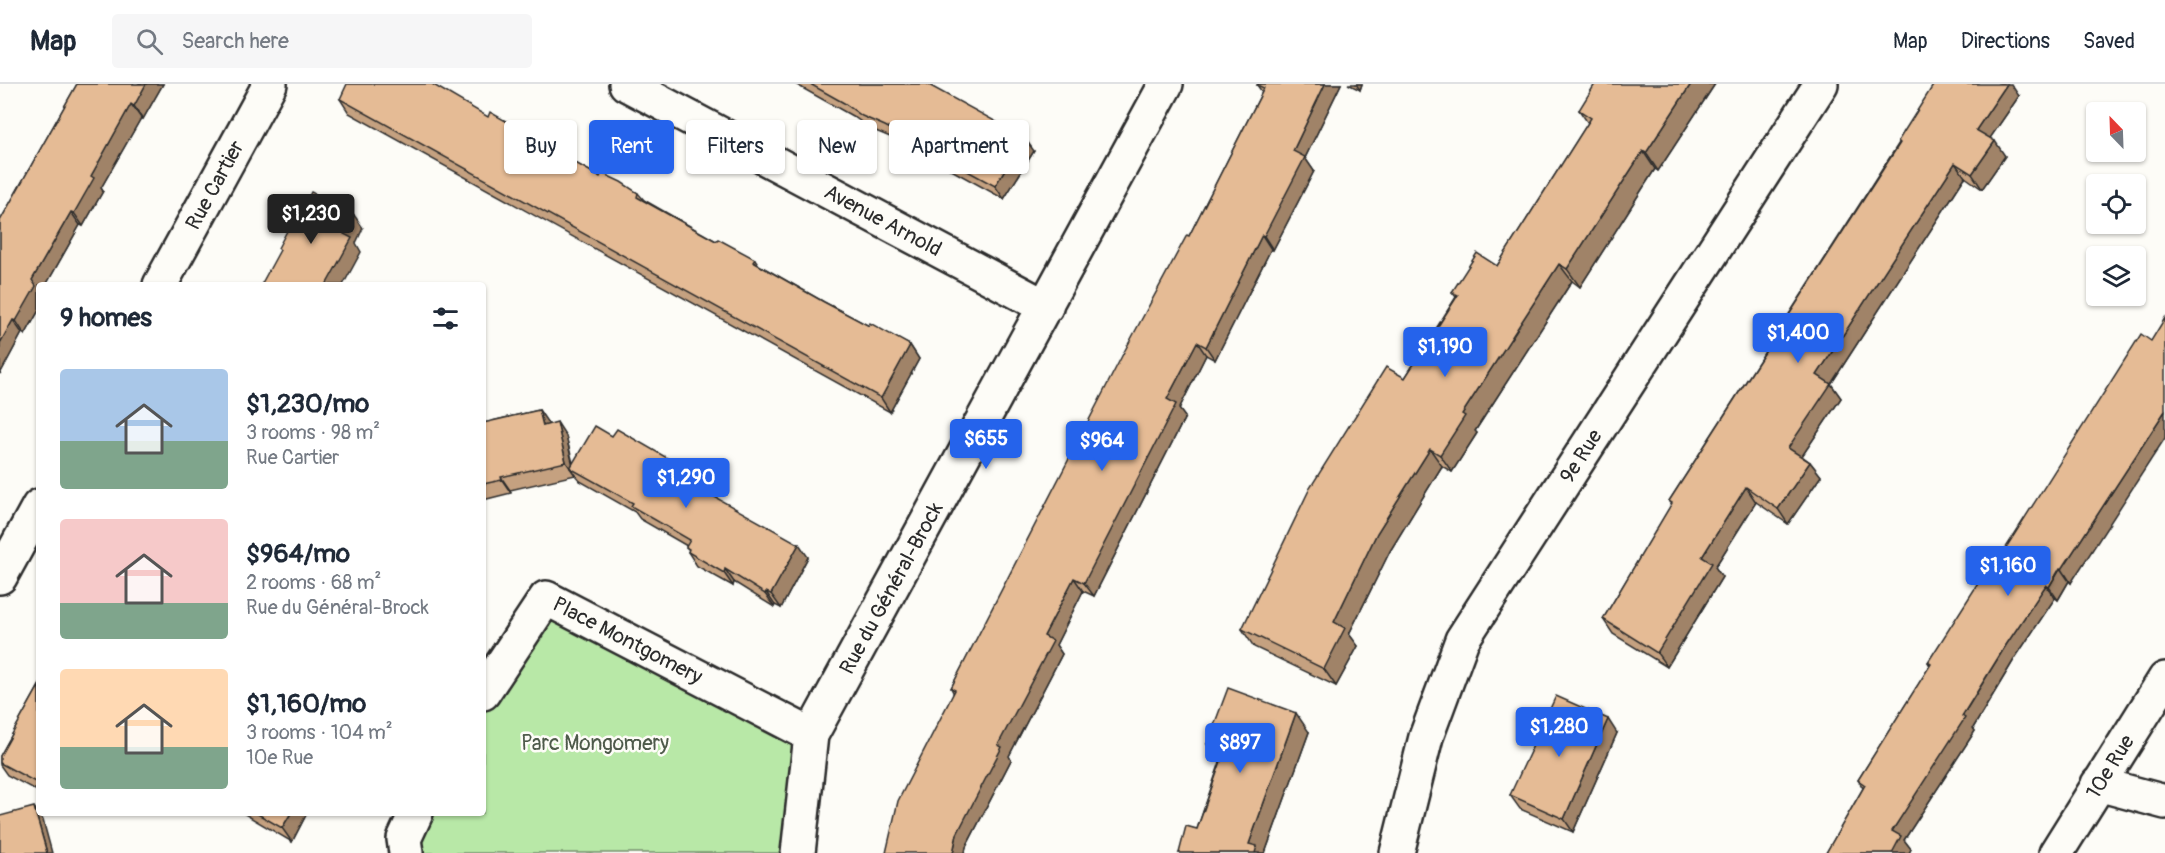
<!DOCTYPE html>
<html lang="en">
<head>
<meta charset="utf-8">
<style>
	:root { --surface:#fff; --page:#f6f6f7; --text:#1f2937; --muted:#747a83; --line:#e0e1e3; --accent:#2563eb }
	body { margin:0; font-family:Pangolin,sans-serif; background:var(--page); color:var(--text); height:100vh; display:flex; flex-direction:column; font-size:22px; white-space:nowrap }
	* { box-sizing:border-box; margin:0 }
	p { font-size:20px; color:var(--muted) }
	.icon { flex:none; width:33px; height:33px; fill:none; stroke:currentColor; stroke-width:2; stroke-linecap:round; stroke-linejoin:round }
	.map { position:relative; flex:1; overflow:hidden }
	.panel { position:absolute; left:36px; top:198px; width:450px; height:534px; display:flex; flex-direction:column; background:var(--surface); border-radius:6px; box-shadow:0 2px 4px #0004 }
	.panel>* { flex:none }
	.banner { position:absolute; left:504px; top:36px; width:570px; height:54px; display:flex; gap:12px }
	.needle { width:39px; rotate:337deg }
	.fabs { position:absolute; left:2086px; top:18px; display:grid; gap:12px }
	.fabs a { display:grid; place-items:center; width:60px; height:60px; border-radius:6px; background:var(--surface); box-shadow:0 2px 4px #0004; font-size:30px }
	.price { position:absolute; translate:-50% -51px; padding:0 14px; border-radius:6px; background:var(--accent); color:#fff; font-size:20px; line-height:39px; filter:drop-shadow(0 2px 3px #0008) }
	.price::after { content:''; position:absolute; left:50%; top:36px; width:18px; height:14px; margin-left:-9px; background:inherit; clip-path:polygon(0 0,100% 0,50% 100%) }
	.price.active { background:#222; color:#fff }
	ul { padding:0; list-style:none }
	li { display:flex; align-items:center; gap:18px; height:150px; padding:0 24px }
	li span { display:grid; place-items:center; flex:none; width:168px; height:120px; border-radius:6px; color:#555 }
	li>.icon { margin-inline-start:auto }
	span .icon { width:72px; height:72px; fill:#fffc; stroke-width:1 }
	li b { font-size:26px }
	h2 { display:flex; justify-content:space-between; align-items:center; height:72px; padding:0 24px; font-size:26px }
	.chip { padding:0 21px; border-radius:6px; background:var(--surface); box-shadow:0 2px 4px #0004; font-size:21px; line-height:54px }
	.chip.active { background:var(--accent); color:#fff }
	header { display:flex; align-items:center; gap:36px; box-sizing:border-box; height:84px; padding:0 30px; background:var(--surface); border-bottom:2px solid var(--line) }
	header strong { font-size:28px }
	nav { display:flex; gap:33px; margin-inline-start:auto; font-size:21px }
	.search { width:420px; height:54px; background:var(--page); display:flex; align-items:center; gap:15px; box-sizing:border-box; padding:0 21px; border-radius:6px; color:var(--muted); font-size:22px }
	.map>svg:first-child { display:block }
</style>
</head>
<body>
<header>
<strong>Map</strong>
<div class="search"><svg class="icon" aria-label="search" viewBox="0 0 24 24"><circle cx="10" cy="10" r="6"/><path d="M15 15l6 6"/></svg>Search here</div>
<nav><a>Map</a><a>Directions</a><a>Saved</a></nav>
</header>
<div class="map">
<svg width="2165" height="769" viewBox="0 0 2165 769">
	<rect width="100%" height="100%" fill="#fdfcf7"/>
	<filter id="ink" filterUnits="userSpaceOnUse"><feTurbulence type="fractalNoise" baseFrequency=".0167" numOctaves="2"/><feDisplacementMap in="SourceGraphic" scale="12" xChannelSelector="R" yChannelSelector="G"/><feConvolveMatrix kernelMatrix="1 2 1 2 8 2 1 2 1" color-interpolation-filters="sRGB"/></filter>
	<g filter="url(#ink)">
		<path fill="#b8e8a7" stroke="#728a69" stroke-width="1.5" d="M 537,524 L 811,651 L 797,769 L 404,769 L 411,729 L 483,729 L 483,600 Z"/>
		<g fill="none" stroke-linecap="round" stroke-linejoin="round">
			<g stroke="#2b2b2b" stroke-width="38">
				<g id="minor">
					<path id="s1" d="M 626,0 L 1046,223"/>
					<path id="s2" d="M 160,201 L 270,0"/>
					<path d="M 0,493 L 39,422"/>
					<path id="s3" d="M 483,609 L 546,514 L 811,651"/>
					<path d="M 2098,700 L 2165,718"/>
					<path d="M 406,769 L 404,755 L 416,729"/>
					<path id="s4" d="M 798,769 L 811,651 L 1166,0"/>
					<path id="s5" d="M 1397,769 L 1426,653 L 1462,556 L 1821,0"/>
					<path id="s6" d="M 2056,769 L 2165,595"/>
				</g>
			</g>
			<use href="#minor" stroke="#fdfcf7" stroke-width="33"/>
		</g>
		<g fill="#c5a180" stroke="#2b2b2b" stroke-width="1.5">
			<path d="M 77,0 L 163,0 L 143,35 L 141,34 L 101,104 L 103,107 L 83,142 L 80,141 L 46,201 L 39,201 L 39,226 L 25,251 L 22,249 L 0,290 L 0,137 Z"/>
			<path d="M 795,0 L 927,0 L 1034,67 L 1004,115 L 895,55 L 871,45 L 854,33 Z"/>
			<path d="M 1258,0 L 1341,0 L 1305,74 L 1314,87 L 1273,166 L 1271,165 L 1215,276 L 1206,271 L 1179,325 L 1185,333 L 1094,512 L 1083,507 L 1056,561 L 1062,570 L 1009,672 L 1011,676 L 966,763 L 953,608 L 951,604 L 1189,152 L 1262,8 L 1257,1 Z"/>
			<path d="M 1348,0 L 1362,0 L 1360,6 Z"/>
			<path d="M 1715,0 L 1658,87 L 1655,85 L 1580,203 L 1572,197 L 1475,347 L 1477,349 L 1452,388 L 1442,382 L 1390,467 L 1349,550 L 1358,562 L 1336,602 L 1254,563 L 1242,545 L 1405,294 L 1456,213 L 1452,208 L 1497,182 L 1588,39 L 1579,26 Z"/>
			<path d="M 2019,12 L 1990,54 L 2005,72 L 1982,105 L 1965,93 L 1831,300 L 1841,314 L 1802,372 L 1810,378 L 1821,392 L 1788,440 L 1756,418 L 1715,483 L 1722,493 L 1667,583 L 1613,550 L 1603,535 L 1672,420 L 1669,417 L 1899,59 L 1898,57 Z"/>
			<path d="M 340,15 L 488,33 L 527,49 L 531,54 L 600,93 L 638,109 L 644,116 L 716,157 L 755,175 L 759,181 L 824,218 L 869,242 L 910,261 L 919,275 L 890,328 L 349,29 Z"/>
			<path d="M 2151,257 L 2071,499 L 2069,497 L 2058,516 L 2055,514 L 2015,574 L 1973,644 L 1975,647 L 1904,756 L 1911,765 L 1909,769 L 1826,769 L 1863,704 L 1858,696 L 1930,582 L 1928,578 Z"/>
			<path d="M 539,326 L 548,341 L 566,352 L 573,379 L 612,352 L 700,393 L 709,406 L 707,409 L 808,473 L 781,524 L 775,521 L 774,523 L 734,498 L 733,502 L 697,482 L 688,468 L 689,466 L 686,463 L 687,462 L 640,435 L 635,428 L 580,397 L 575,391 L 510,406 L 511,409 L 483,416 L 483,339 Z"/>
			<path d="M 39,602 L 39,708 L 7,691 L 0,681 L 0,672 Z"/>
			<path d="M 1309,648 L 1265,769 L 1179,769 L 1197,745 L 1220,678 L 1207,660 Z"/>
			<path d="M 1617,649 L 1573,748 L 1520,725 L 1510,711 Z"/>
			<path d="M 243,729 L 307,729 L 292,758 Z"/>
		</g>
		<g fill="#a08368" stroke="#2b2b2b" stroke-width="1.5">
			<path d="M 146,0 L 163,0 L 143,35 L 134,22 Z"/>
			<path d="M 1325,0 L 1341,0 L 1305,74 L 1314,87 L 1273,166 L 1264,152 L 1293,67 Z"/>
			<path d="M 1356,0 L 1362,0 L 1360,6 Z"/>
			<path d="M 1691,0 L 1715,0 L 1658,87 L 1646,69 Z"/>
			<path d="M 2007,0 L 2011,0 L 2019,12 L 1986,60 L 1976,46 Z"/>
			<path d="M 131,20 L 141,34 L 101,104 L 103,107 L 83,142 L 74,129 L 91,92 Z"/>
			<path d="M 1024,53 L 1034,67 L 1004,115 L 995,102 Z"/>
			<path d="M 1995,57 L 2005,72 L 1982,105 L 1972,90 Z"/>
			<path d="M 1643,67 L 1655,85 L 1580,203 L 1567,185 Z"/>
			<path d="M 1955,79 L 1965,93 L 1831,300 L 1841,314 L 1798,378 L 1788,364 L 1817,291 Z"/>
			<path d="M 71,128 L 80,141 L 46,201 L 39,201 L 39,226 L 25,251 L 16,237 L 32,196 Z"/>
			<path d="M 354,131 L 363,144 L 356,159 L 361,168 L 343,201 L 326,201 L 344,150 Z"/>
			<path d="M 1262,151 L 1271,165 L 1215,276 L 1206,263 Z"/>
			<path d="M 1559,180 L 1572,197 L 1475,347 L 1477,349 L 1452,388 L 1440,371 L 1462,330 Z"/>
			<path d="M 13,236 L 22,249 L 0,290 L 0,259 Z"/>
			<path d="M 1197,258 L 1206,271 L 1179,325 L 1185,333 L 1094,512 L 1084,499 L 1167,315 Z"/>
			<path d="M 910,261 L 919,275 L 890,328 L 881,314 Z"/>
			<path d="M 539,326 L 548,339 L 552,355 L 543,342 Z"/>
			<path d="M 2165,327 L 2165,354 L 2071,499 L 2062,485 Z"/>
			<path d="M 557,338 L 566,352 L 574,386 L 570,384 L 575,391 L 566,378 Z"/>
			<path d="M 1430,365 L 1442,382 L 1390,467 L 1349,550 L 1358,562 L 1336,602 L 1324,585 L 1334,538 L 1377,449 Z"/>
			<path d="M 1810,378 L 1821,392 L 1788,440 L 1778,425 Z"/>
			<path d="M 501,393 L 510,406 L 511,409 L 502,396 Z"/>
			<path d="M 700,393 L 709,406 L 704,415 L 695,402 Z"/>
			<path d="M 1746,403 L 1756,418 L 1715,483 L 1722,493 L 1667,583 L 1657,569 L 1702,473 Z"/>
			<path d="M 799,460 L 808,473 L 781,524 L 771,510 Z"/>
			<path d="M 2060,484 L 2069,497 L 2058,516 L 2049,503 Z"/>
			<path d="M 725,485 L 734,498 L 733,502 L 724,489 Z"/>
			<path d="M 1074,494 L 1083,507 L 1056,561 L 1062,570 L 1009,672 L 1011,676 L 966,763 L 965,769 L 953,769 L 957,750 L 998,661 L 1044,552 Z"/>
			<path d="M 2046,501 L 2055,514 L 2015,574 L 1973,644 L 1975,647 L 1904,756 L 1911,765 L 1909,769 L 1892,769 L 1892,747 L 2006,561 Z"/>
			<path d="M 766,508 L 775,521 L 774,523 L 765,510 Z"/>
			<path d="M 1296,629 L 1309,648 L 1265,769 L 1255,769 L 1249,760 Z"/>
			<path d="M 1608,635 L 1617,649 L 1573,748 L 1564,735 Z"/>
			<path d="M 34,723 L 43,736 L 52,769 L 47,769 Z"/>
			<path d="M 291,729 L 307,729 L 292,758 L 282,744 Z"/>
		</g>
		<g fill="#e5bb95" stroke="#2b2b2b" stroke-width="1.5">
			<path d="M 77,0 L 146,0 L 134,22 L 131,20 L 91,92 L 94,94 L 74,129 L 71,128 L 32,196 L 36,202 L 16,237 L 13,236 L 0,259 L 0,137 Z"/>
			<path d="M 347,0 L 432,0 L 488,33 L 490,28 L 527,49 L 526,51 L 600,93 L 602,89 L 621,98 L 638,109 L 637,113 L 716,157 L 718,155 L 755,175 L 753,178 L 824,218 L 869,242 L 870,239 L 910,261 L 881,314 L 340,15 Z"/>
			<path d="M 810,0 L 927,0 L 1024,53 L 995,102 L 885,42 L 862,32 L 844,19 Z"/>
			<path d="M 1258,0 L 1325,0 L 1293,67 L 1305,73 L 1264,152 L 1262,151 L 1206,263 L 1197,258 L 1167,315 L 1176,320 L 1084,499 L 1074,494 L 1044,552 L 1053,557 L 998,661 L 1002,663 L 957,750 L 953,769 L 886,769 L 898,717 L 955,606 L 951,604 L 1124,268 L 1187,151 L 1189,152 L 1264,4 L 1257,1 Z"/>
			<path d="M 1595,0 L 1691,0 L 1646,69 L 1643,67 L 1567,185 L 1559,180 L 1462,330 L 1465,332 L 1440,371 L 1430,365 L 1377,449 L 1334,538 L 1345,544 L 1324,585 L 1242,545 L 1310,404 L 1386,283 L 1405,294 L 1458,211 L 1452,208 L 1477,169 L 1497,182 L 1591,34 L 1579,26 Z"/>
			<path d="M 1934,0 L 2007,0 L 1976,46 L 1995,57 L 1972,90 L 1955,79 L 1817,291 L 1831,300 L 1788,364 L 1810,378 L 1778,425 L 1746,403 L 1702,473 L 1712,479 L 1657,569 L 1603,535 L 1672,419 L 1669,417 L 1900,59 L 1898,57 Z"/>
			<path d="M 311,108 L 354,131 L 344,150 L 352,154 L 326,201 L 261,201 L 280,166 L 278,164 L 297,128 L 300,130 Z"/>
			<path d="M 2165,234 L 2165,327 L 2062,485 L 2060,484 L 2049,503 L 2046,501 L 2006,561 L 1962,632 L 1965,634 L 1892,747 L 1901,752 L 1892,769 L 1826,769 L 1865,701 L 1858,696 L 1931,580 L 1928,578 L 1986,487 L 1990,489 L 2141,250 L 2151,257 Z"/>
			<path d="M 539,326 L 543,342 L 557,338 L 566,378 L 501,393 L 502,396 L 483,400 L 483,339 Z"/>
			<path d="M 595,342 L 612,352 L 617,345 L 700,393 L 695,402 L 799,460 L 771,510 L 766,508 L 765,510 L 725,485 L 724,489 L 688,468 L 689,465 L 686,463 L 690,456 L 631,422 L 633,419 L 570,384 Z"/>
			<path d="M 39,602 L 39,700 L 0,679 L 0,672 Z"/>
			<path d="M 1228,604 L 1296,629 L 1249,760 L 1257,762 L 1255,769 L 1179,769 L 1186,742 L 1197,745 L 1225,666 L 1207,660 Z"/>
			<path d="M 1556,612 L 1608,635 L 1564,735 L 1510,711 Z"/>
			<path d="M 34,723 L 47,769 L 0,769 L 0,732 Z"/>
			<path d="M 256,729 L 291,729 L 282,744 Z"/>
		</g>
	</g>
	<g text-anchor="middle" stroke-width="5" stroke-linejoin="round" paint-order="stroke">
		<g font-size="21" fill="#2b2b2b" stroke="#fdfcf7">
			<text dy="7" stroke="none"><textPath href="#s2" startOffset="114">Rue Cartier</textPath></text>
			<text dy="7" stroke="none"><textPath href="#s1" startOffset="291">Avenue Arnold</textPath></text>
			<text dy="7" stroke="none"><textPath href="#s5" startOffset="442">9e Rue</textPath></text>
			<text dy="7" stroke="none"><textPath href="#s4" startOffset="286">Rue du Général-Brock</textPath></text>
			<text dy="7" stroke="none"><textPath href="#s3" startOffset="206">Place Montgomery</textPath></text>
			<text dy="7" stroke="none"><textPath href="#s6" startOffset="102">10e Rue</textPath></text>
		</g>
		<g font-size="21" fill="#4e5a4a" stroke="#fdfcf7">
			<text x="595" y="666">Parc Mongomery</text>
		</g>
	</g>
</svg>
<div class="fabs">
<a><svg class="needle" viewBox="-14 -14 28 28"><path d="M0-13l5 13h-10z" fill="#e53935"/><path d="M0 13l5-13h-10z" fill="#747a83"/></svg></a>
<a><svg class="icon" aria-label="locate" viewBox="0 0 24 24"><circle cx="12" cy="12" r="6"/><path d="M12 2v4M12 18v4M2 12h4M18 12h4"/></svg></a>
<a><svg class="icon" aria-label="layers" viewBox="0 0 24 24"><path d="M12 4l9 5-9 5-9-5zM3 14l9 5 9-5"/></svg></a>
</div>
<b class="price active" style="left:311px;top:161px">$1,230</b>
<b class="price" style="left:1798px;top:280px">$1,400</b>
<b class="price" style="left:1445px;top:294px">$1,190</b>
<b class="price" style="left:986px;top:386px">$655</b>
<b class="price" style="left:1102px;top:388px">$964</b>
<b class="price" style="left:686px;top:425px">$1,290</b>
<b class="price" style="left:2008px;top:513px">$1,160</b>
<b class="price" style="left:1559px;top:674px">$1,280</b>
<b class="price" style="left:1240px;top:690px">$897</b>
<div class="banner">
<a class="chip">Buy</a>
<a class="chip active">Rent</a>
<a class="chip">Filters</a>
<a class="chip">New</a>
<a class="chip">Apartment</a>
</div>
<section class="panel">
<h2>9 homes<svg class="icon" aria-label="filters" viewBox="0 0 24 24"><path d="M4 7h16M4 17h16"/><circle cx="9" cy="7" r="2"/><circle cx="15" cy="17" r="2"/></svg></h2>
<ul>
<li><span style="background:linear-gradient(#a9c7e8 60%,#7fa58c 0)"><svg class="icon" aria-label="home" viewBox="0 0 24 24"><path d="M3 11l9-7 9 7M6 9v11h12V9"/></svg></span><div><b>$1,230/mo</b><p>3 rooms · 98 m²</p><p>Rue Cartier</p></div></li>
<li><span style="background:linear-gradient(#f6c9c9 70%,#7fa58c 0)"><svg class="icon" aria-label="home" viewBox="0 0 24 24"><path d="M3 11l9-7 9 7M6 9v11h12V9"/></svg></span><div><b>$964/mo</b><p>2 rooms · 68 m²</p><p>Rue du Général-Brock</p></div></li>
<li><span style="background:linear-gradient(#ffd9b3 65%,#7fa58c 0)"><svg class="icon" aria-label="home" viewBox="0 0 24 24"><path d="M3 11l9-7 9 7M6 9v11h12V9"/></svg></span><div><b>$1,160/mo</b><p>3 rooms · 104 m²</p><p>10e Rue</p></div></li>
</ul>
</section>
</div>
</body>
</html>
